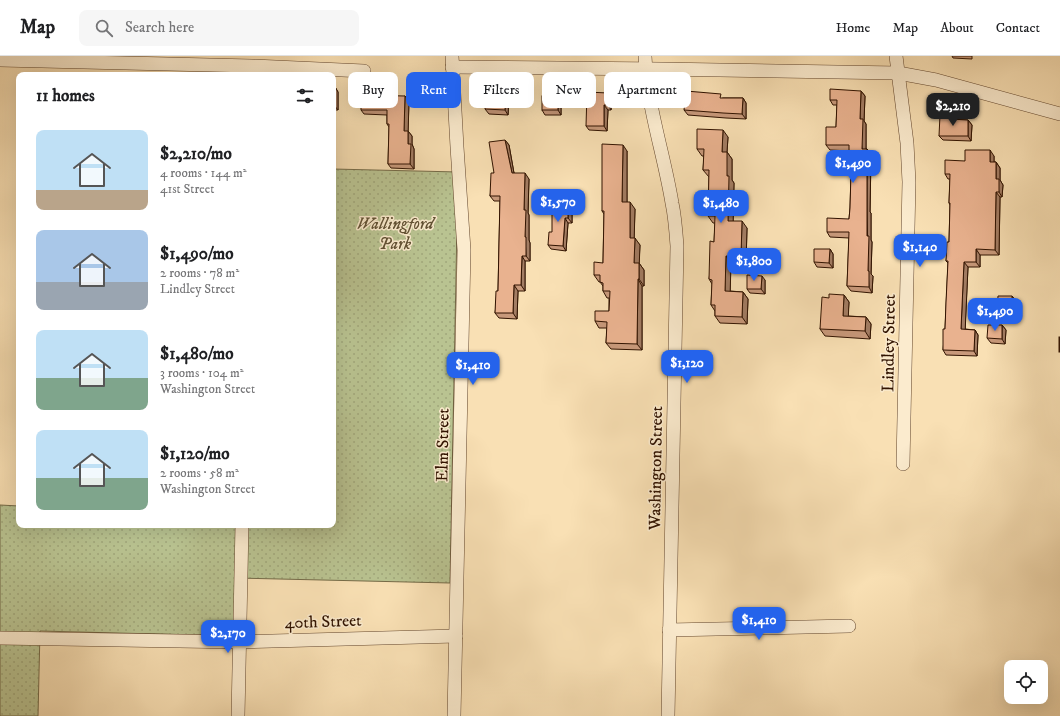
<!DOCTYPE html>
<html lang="en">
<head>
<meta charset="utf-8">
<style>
	:root { --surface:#fff; --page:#f6f6f6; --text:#202124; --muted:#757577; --line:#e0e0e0; --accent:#2563eb }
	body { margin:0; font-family:"IM FELL DW Pica",serif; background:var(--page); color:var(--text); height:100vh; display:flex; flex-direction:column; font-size:15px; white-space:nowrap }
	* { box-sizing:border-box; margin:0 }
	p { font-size:13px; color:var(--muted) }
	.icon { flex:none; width:22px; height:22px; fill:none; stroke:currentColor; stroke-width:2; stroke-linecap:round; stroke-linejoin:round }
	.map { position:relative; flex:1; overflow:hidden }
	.side { position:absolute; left:16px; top:16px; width:320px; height:456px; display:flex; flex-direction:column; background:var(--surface); border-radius:8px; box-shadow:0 4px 16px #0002 }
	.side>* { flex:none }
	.hud { position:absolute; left:348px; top:16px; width:380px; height:36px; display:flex; gap:8px }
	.fabs { position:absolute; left:1004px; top:604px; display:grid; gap:8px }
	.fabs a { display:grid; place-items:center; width:44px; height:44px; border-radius:8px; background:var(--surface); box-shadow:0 4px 16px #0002; font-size:20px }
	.price { position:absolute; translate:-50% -34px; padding:0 9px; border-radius:8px; background:var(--accent); color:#fff; font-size:13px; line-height:26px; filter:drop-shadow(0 1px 2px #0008) }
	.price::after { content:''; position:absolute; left:50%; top:24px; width:12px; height:9px; margin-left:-6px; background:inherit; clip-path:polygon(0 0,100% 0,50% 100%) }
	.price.active { background:#222; color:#fff }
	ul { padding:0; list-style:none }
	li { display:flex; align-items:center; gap:12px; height:100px; padding:0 20px }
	li span { display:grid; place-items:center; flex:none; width:112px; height:80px; border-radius:8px; color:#555 }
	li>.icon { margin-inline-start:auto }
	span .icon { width:48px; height:48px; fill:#fffc; stroke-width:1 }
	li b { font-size:17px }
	h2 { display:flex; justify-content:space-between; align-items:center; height:48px; padding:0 20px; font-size:17px }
	.pill { padding:0 14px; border-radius:8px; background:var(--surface); box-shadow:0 4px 16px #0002; font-size:14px; line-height:36px }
	.pill.active { background:var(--accent); color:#fff }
	header { display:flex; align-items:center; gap:24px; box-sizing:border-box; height:56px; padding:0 20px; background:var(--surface); border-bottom:1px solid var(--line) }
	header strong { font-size:19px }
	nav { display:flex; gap:22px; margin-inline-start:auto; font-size:14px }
	.search { width:280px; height:36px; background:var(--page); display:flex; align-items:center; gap:10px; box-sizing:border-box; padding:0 14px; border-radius:8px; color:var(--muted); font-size:15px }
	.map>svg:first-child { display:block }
</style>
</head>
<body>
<header>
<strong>Map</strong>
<div class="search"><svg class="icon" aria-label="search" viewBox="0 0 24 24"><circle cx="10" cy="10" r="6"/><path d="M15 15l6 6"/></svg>Search here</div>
<nav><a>Home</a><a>Map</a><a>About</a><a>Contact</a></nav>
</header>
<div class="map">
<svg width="1060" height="660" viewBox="0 0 1060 660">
	<defs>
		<pattern id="park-dots" width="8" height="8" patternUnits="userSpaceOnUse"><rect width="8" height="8" fill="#b9c391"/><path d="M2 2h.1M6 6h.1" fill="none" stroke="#a0a77b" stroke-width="1.8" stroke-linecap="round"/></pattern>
	</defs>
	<rect width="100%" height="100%" fill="#f9e0b4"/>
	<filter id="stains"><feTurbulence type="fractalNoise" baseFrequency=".005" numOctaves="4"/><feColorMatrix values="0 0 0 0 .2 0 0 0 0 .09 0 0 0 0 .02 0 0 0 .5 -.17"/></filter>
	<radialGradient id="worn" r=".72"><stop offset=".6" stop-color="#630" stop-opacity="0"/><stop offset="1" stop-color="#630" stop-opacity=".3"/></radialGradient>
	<path fill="url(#park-dots)" stroke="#756b48" d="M 333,113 L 458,116 L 450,527 L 236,522 L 234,580 L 40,575 L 38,660 L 0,660 L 0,449 L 19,450 L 19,469 L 333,469 Z"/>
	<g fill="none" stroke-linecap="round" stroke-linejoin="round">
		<g stroke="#63462d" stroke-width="14">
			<g id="minor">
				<path d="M 452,0 L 457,91 L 464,194 L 454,660"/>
				<path d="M 645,0 C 647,50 664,98 672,147 C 675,161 676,176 677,190 L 668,660"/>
				<path d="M 896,0 L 907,87 L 909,126 L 903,408"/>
				<path d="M 0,4 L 252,10 L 364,15"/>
				<path d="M 452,11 L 661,13 L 898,17 L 936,24 L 1060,58"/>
				<path d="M 669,574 L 849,570"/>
				<path d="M 0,582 L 239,586 L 456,580"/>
				<path d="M 238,660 L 242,469"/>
			</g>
		</g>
		<use href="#minor" stroke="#fbebce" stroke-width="13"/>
	</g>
	<g fill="#c8997b" stroke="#311300">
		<path d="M 952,0 L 972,0 L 972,3 L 953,2 Z"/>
		<path d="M 333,29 L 334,29 L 338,36 L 338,54 L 333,54 Z"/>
		<path d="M 861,35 L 865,40 L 864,65 L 866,68 L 866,93 L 867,93 L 871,98 L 870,156 L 871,157 L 871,184 L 872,186 L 871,218 L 873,220 L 872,237 L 851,235 L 847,230 L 849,182 L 830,181 L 827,176 L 849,163 L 850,152 L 851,119 L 849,116 L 849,95 L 830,94 L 826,89 L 836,71 L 837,49 L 833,49 L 830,44 Z"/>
		<path d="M 506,37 L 509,42 L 508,59 L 489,58 L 485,53 Z"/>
		<path d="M 608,37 L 612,41 L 611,54 L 608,54 L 607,75 L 589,74 L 586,70 Z"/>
		<path d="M 405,40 L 409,45 L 408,75 L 412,80 L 412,88 L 414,93 L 414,113 L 391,112 L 388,108 L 389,71 L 387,68 L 387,59 L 364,58 L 361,54 Z"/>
		<path d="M 723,42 L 743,42 L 746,47 L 746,63 L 726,62 L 688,59 L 684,54 Z"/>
		<path d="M 561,45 L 561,59 L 545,59 L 542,54 Z"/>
		<path d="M 950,59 L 953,63 L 968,64 L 972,69 L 971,85 L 943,84 L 939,80 Z"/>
		<path d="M 728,81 L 727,96 L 732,103 L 732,124 L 734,127 L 733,165 L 747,172 L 746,208 L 731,207 L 730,235 L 743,236 L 748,243 L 747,268 L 720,267 L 715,260 L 715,255 L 711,249 L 712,228 L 709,223 L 714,186 L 715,167 L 713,167 L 708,160 L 709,121 L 703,114 L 704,100 L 702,100 L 697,93 Z"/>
		<path d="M 505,84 L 509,89 L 514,117 L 529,123 L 528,157 L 529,159 L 529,184 L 530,187 L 530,205 L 525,205 L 525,235 L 518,235 L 517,263 L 499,262 L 495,257 L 498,235 L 500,145 L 494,145 L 490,140 L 494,117 Z"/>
		<path d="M 627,95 L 627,146 L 635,153 L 634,182 L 640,189 L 639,207 L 644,214 L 644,230 L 642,230 L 642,294 L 611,293 L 606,287 L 607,272 L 599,272 L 595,265 L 609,255 L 609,242 L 607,242 L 603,235 L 603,230 L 600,226 L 599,226 L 594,219 L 603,207 L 604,158 L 602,155 Z"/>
		<path d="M 994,100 L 994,106 L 996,106 L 1000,112 L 1000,124 L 1003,129 L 1002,141 L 1000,141 L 999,199 L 980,199 L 980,211 L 968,211 L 965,273 L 975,274 L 978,279 L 977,300 L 946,299 L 943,294 L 945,273 L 948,207 L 946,205 L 949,186 L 950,149 L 949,147 L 950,123 L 948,123 L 945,118 L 965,105 Z"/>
		<path d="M 572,151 L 572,167 L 568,167 L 566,195 L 551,193 L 548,189 Z"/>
		<path d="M 830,193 L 833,198 L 833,212 L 817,211 L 814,206 Z"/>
		<path d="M 765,224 L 765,238 L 750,237 L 747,233 Z"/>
		<path d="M 844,239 L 849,246 L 848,260 L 866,261 L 871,268 L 870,283 L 825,280 L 820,273 L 829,242 Z"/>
		<path d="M 1012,240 L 1016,245 L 1015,261 L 1001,260 L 997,256 Z"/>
		<path d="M 1002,269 L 1006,274 L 1005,288 L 991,287 L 987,282 Z"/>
	</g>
	<g fill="#a37d64" stroke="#311300">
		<path d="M 334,29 L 338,36 L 338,54 L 333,48 Z"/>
		<path d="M 861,35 L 865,40 L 864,65 L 866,68 L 866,98 L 862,93 L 860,63 Z"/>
		<path d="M 506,37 L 509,42 L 508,59 L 505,54 Z"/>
		<path d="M 608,37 L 612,41 L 611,54 L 608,49 Z"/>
		<path d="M 405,40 L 409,45 L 408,80 L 404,75 Z"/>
		<path d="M 558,40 L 561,45 L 561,59 L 558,54 Z"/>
		<path d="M 743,42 L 746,47 L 746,63 L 742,58 Z"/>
		<path d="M 604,49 L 608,54 L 607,75 L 604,70 Z"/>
		<path d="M 968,64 L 972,69 L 971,85 L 968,80 Z"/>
		<path d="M 723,74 L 728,81 L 727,96 L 732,103 L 732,124 L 734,127 L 733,172 L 728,165 L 727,120 L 722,96 Z"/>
		<path d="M 408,75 L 412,80 L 412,88 L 414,93 L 414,113 L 410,108 L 408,88 Z"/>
		<path d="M 505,84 L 509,89 L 515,123 L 512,117 Z"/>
		<path d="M 623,89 L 627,95 L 627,153 L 622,146 Z"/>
		<path d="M 867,93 L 871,98 L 870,156 L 871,157 L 871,184 L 872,186 L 871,218 L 873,220 L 872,237 L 869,231 L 868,215 L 867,152 Z"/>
		<path d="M 990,94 L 994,100 L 994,111 L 990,106 Z"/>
		<path d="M 996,106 L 1000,112 L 1000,124 L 1003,129 L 1002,141 L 999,136 L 996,123 Z"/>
		<path d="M 525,117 L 529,123 L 528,157 L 529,159 L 529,184 L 530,187 L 530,205 L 526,200 L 525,181 L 524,154 Z"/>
		<path d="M 996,136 L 1000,141 L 999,199 L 995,194 Z"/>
		<path d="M 568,146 L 572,151 L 572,167 L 568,162 Z"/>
		<path d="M 630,146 L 635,153 L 634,189 L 630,182 Z"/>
		<path d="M 565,162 L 568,167 L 566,195 L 563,190 Z"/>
		<path d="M 742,165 L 747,172 L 746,208 L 741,201 Z"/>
		<path d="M 635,182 L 640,189 L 639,214 L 634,207 Z"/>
		<path d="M 830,193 L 833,198 L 833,212 L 829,207 Z"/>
		<path d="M 976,193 L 980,199 L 980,211 L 976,206 Z"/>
		<path d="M 522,200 L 525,205 L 525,235 L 521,229 Z"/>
		<path d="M 726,200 L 731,207 L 730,242 L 725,235 Z"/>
		<path d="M 964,206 L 968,211 L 965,278 L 961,273 Z"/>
		<path d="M 639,207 L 644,214 L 644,230 L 639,223 Z"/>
		<path d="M 762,220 L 765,224 L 765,238 L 761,233 Z"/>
		<path d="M 638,223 L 642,230 L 642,294 L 637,288 Z"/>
		<path d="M 514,229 L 518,235 L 517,263 L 513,257 Z"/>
		<path d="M 743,236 L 748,243 L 747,268 L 742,261 Z"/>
		<path d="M 844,239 L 849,246 L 848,267 L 843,260 Z"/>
		<path d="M 1012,240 L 1016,245 L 1015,261 L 1012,256 Z"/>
		<path d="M 866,261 L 871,268 L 870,283 L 865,275 Z"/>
		<path d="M 1002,269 L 1006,274 L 1005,288 L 1002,283 Z"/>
		<path d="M 975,274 L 978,279 L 977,300 L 974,295 Z"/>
	</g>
	<g fill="#e9b28f" stroke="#311300">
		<path d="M 333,29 L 334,29 L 333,48 Z"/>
		<path d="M 830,33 L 861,35 L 860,63 L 863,63 L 862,93 L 867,93 L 867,180 L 869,180 L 868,215 L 869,215 L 869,231 L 847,230 L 849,176 L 827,176 L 827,162 L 849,163 L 850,152 L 851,116 L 849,116 L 849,89 L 826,89 L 826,71 L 836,71 L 837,44 L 830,44 Z"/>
		<path d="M 686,35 L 721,38 L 720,42 L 743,42 L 742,58 L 723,57 L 684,54 Z"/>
		<path d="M 486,36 L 506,37 L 505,54 L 485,53 Z"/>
		<path d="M 587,36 L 608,37 L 608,49 L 604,49 L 604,70 L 586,70 Z"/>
		<path d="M 361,39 L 405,40 L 404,75 L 408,75 L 408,88 L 411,88 L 410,108 L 388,108 L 389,68 L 387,68 L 387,54 L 361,54 Z"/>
		<rect x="542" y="40" width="16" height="14"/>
		<path d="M 940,59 L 950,59 L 950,63 L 968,64 L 968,80 L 939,80 Z"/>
		<path d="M 697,73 L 723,74 L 722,96 L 727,96 L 727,120 L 729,120 L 728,165 L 742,165 L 741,201 L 726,200 L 725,235 L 743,236 L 742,261 L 715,260 L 715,249 L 711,249 L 712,224 L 709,223 L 710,185 L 714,186 L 715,160 L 708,160 L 709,114 L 703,114 L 704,93 L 697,93 Z"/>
		<path d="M 505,84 L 512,117 L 525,117 L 524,154 L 526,154 L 525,181 L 526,181 L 526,200 L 522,200 L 521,229 L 514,229 L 513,257 L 495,257 L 496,235 L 498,235 L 500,140 L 490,140 L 491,117 L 494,117 L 489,86 Z"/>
		<path d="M 602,88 L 623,89 L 622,146 L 630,146 L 630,182 L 635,182 L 634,207 L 639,207 L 639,223 L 638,223 L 637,288 L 606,287 L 607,266 L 595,265 L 595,255 L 609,255 L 610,235 L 603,235 L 603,227 L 600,226 L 600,219 L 594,219 L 594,206 L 603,207 L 604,155 L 602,155 Z"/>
		<path d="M 965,94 L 990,94 L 990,106 L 996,106 L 996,123 L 999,123 L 999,136 L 996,136 L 995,194 L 976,193 L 976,206 L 964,206 L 961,273 L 975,274 L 974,295 L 943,294 L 943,273 L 945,273 L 946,246 L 948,205 L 946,205 L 947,186 L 949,186 L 950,147 L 949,147 L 950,118 L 945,118 L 945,104 L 965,105 Z"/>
		<path d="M 552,146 L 568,146 L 568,162 L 565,162 L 563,190 L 548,189 L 549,176 L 552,176 Z"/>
		<path d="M 814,193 L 830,193 L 829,207 L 814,206 Z"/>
		<path d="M 747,219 L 762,220 L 761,233 L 747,233 Z"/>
		<path d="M 829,238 L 844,239 L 843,260 L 866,261 L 865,275 L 820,273 L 822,241 L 829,242 Z"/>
		<path d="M 998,240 L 1012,240 L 1012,256 L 997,256 Z"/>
		<path d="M 988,269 L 1002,269 L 1002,283 L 987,282 Z"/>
		<rect x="1059" y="281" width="1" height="15"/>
	</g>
	<g text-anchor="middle" stroke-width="3" stroke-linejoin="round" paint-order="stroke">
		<g font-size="17" font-style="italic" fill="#615133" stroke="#fbebce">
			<text x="395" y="173">Wallingford<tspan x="395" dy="20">Park</tspan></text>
		</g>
		<g font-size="17" fill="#311300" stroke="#fbebce">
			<text transform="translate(888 287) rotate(-89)" y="6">Lindley Street</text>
			<text transform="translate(442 389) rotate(-89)" y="6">Elm Street</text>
			<text transform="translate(655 412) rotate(-89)" y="6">Washington Street</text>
			<text transform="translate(323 565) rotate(-2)" y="6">40th Street</text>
		</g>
	</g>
	<rect width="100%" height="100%" filter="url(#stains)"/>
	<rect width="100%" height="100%" fill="url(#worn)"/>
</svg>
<div class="fabs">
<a><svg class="icon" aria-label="locate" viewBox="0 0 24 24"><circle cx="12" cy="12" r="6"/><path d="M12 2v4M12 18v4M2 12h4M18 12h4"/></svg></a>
</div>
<b class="price active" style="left:953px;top:71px">$2,210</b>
<b class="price" style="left:853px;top:128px">$1,490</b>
<b class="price" style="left:558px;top:167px">$1,570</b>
<b class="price" style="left:721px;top:168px">$1,480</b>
<b class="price" style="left:920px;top:212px">$1,140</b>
<b class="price" style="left:754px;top:226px">$1,800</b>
<b class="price" style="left:995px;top:276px">$1,490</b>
<b class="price" style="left:687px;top:328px">$1,120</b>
<b class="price" style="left:473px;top:330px">$1,410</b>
<b class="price" style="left:759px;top:585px">$1,410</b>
<b class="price" style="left:228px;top:598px">$2,170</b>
<div class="hud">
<a class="pill">Buy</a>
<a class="pill active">Rent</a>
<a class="pill">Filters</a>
<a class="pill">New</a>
<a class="pill">Apartment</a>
</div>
<section class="side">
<h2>11 homes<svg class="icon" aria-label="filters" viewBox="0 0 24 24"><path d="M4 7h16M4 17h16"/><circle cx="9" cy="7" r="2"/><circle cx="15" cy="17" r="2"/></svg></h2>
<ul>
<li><span style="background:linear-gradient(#bfe0f5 75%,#b9a48a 0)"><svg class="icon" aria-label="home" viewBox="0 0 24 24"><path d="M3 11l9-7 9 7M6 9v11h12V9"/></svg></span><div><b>$2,210/mo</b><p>4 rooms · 144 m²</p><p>41st Street</p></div></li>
<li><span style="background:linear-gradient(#a9c7e8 65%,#9aa5b1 0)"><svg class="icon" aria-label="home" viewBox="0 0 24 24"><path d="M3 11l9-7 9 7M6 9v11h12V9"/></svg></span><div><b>$1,490/mo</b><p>2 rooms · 78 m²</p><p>Lindley Street</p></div></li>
<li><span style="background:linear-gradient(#bfe0f5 60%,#7fa58c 0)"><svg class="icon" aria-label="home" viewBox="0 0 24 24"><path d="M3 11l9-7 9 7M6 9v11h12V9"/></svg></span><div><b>$1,480/mo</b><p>3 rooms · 104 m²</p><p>Washington Street</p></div></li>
<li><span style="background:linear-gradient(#bfe0f5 60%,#7fa58c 0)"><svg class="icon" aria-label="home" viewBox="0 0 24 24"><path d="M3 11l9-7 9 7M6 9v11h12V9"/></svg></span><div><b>$1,120/mo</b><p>2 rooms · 58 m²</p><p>Washington Street</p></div></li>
</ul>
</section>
</div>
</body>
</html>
